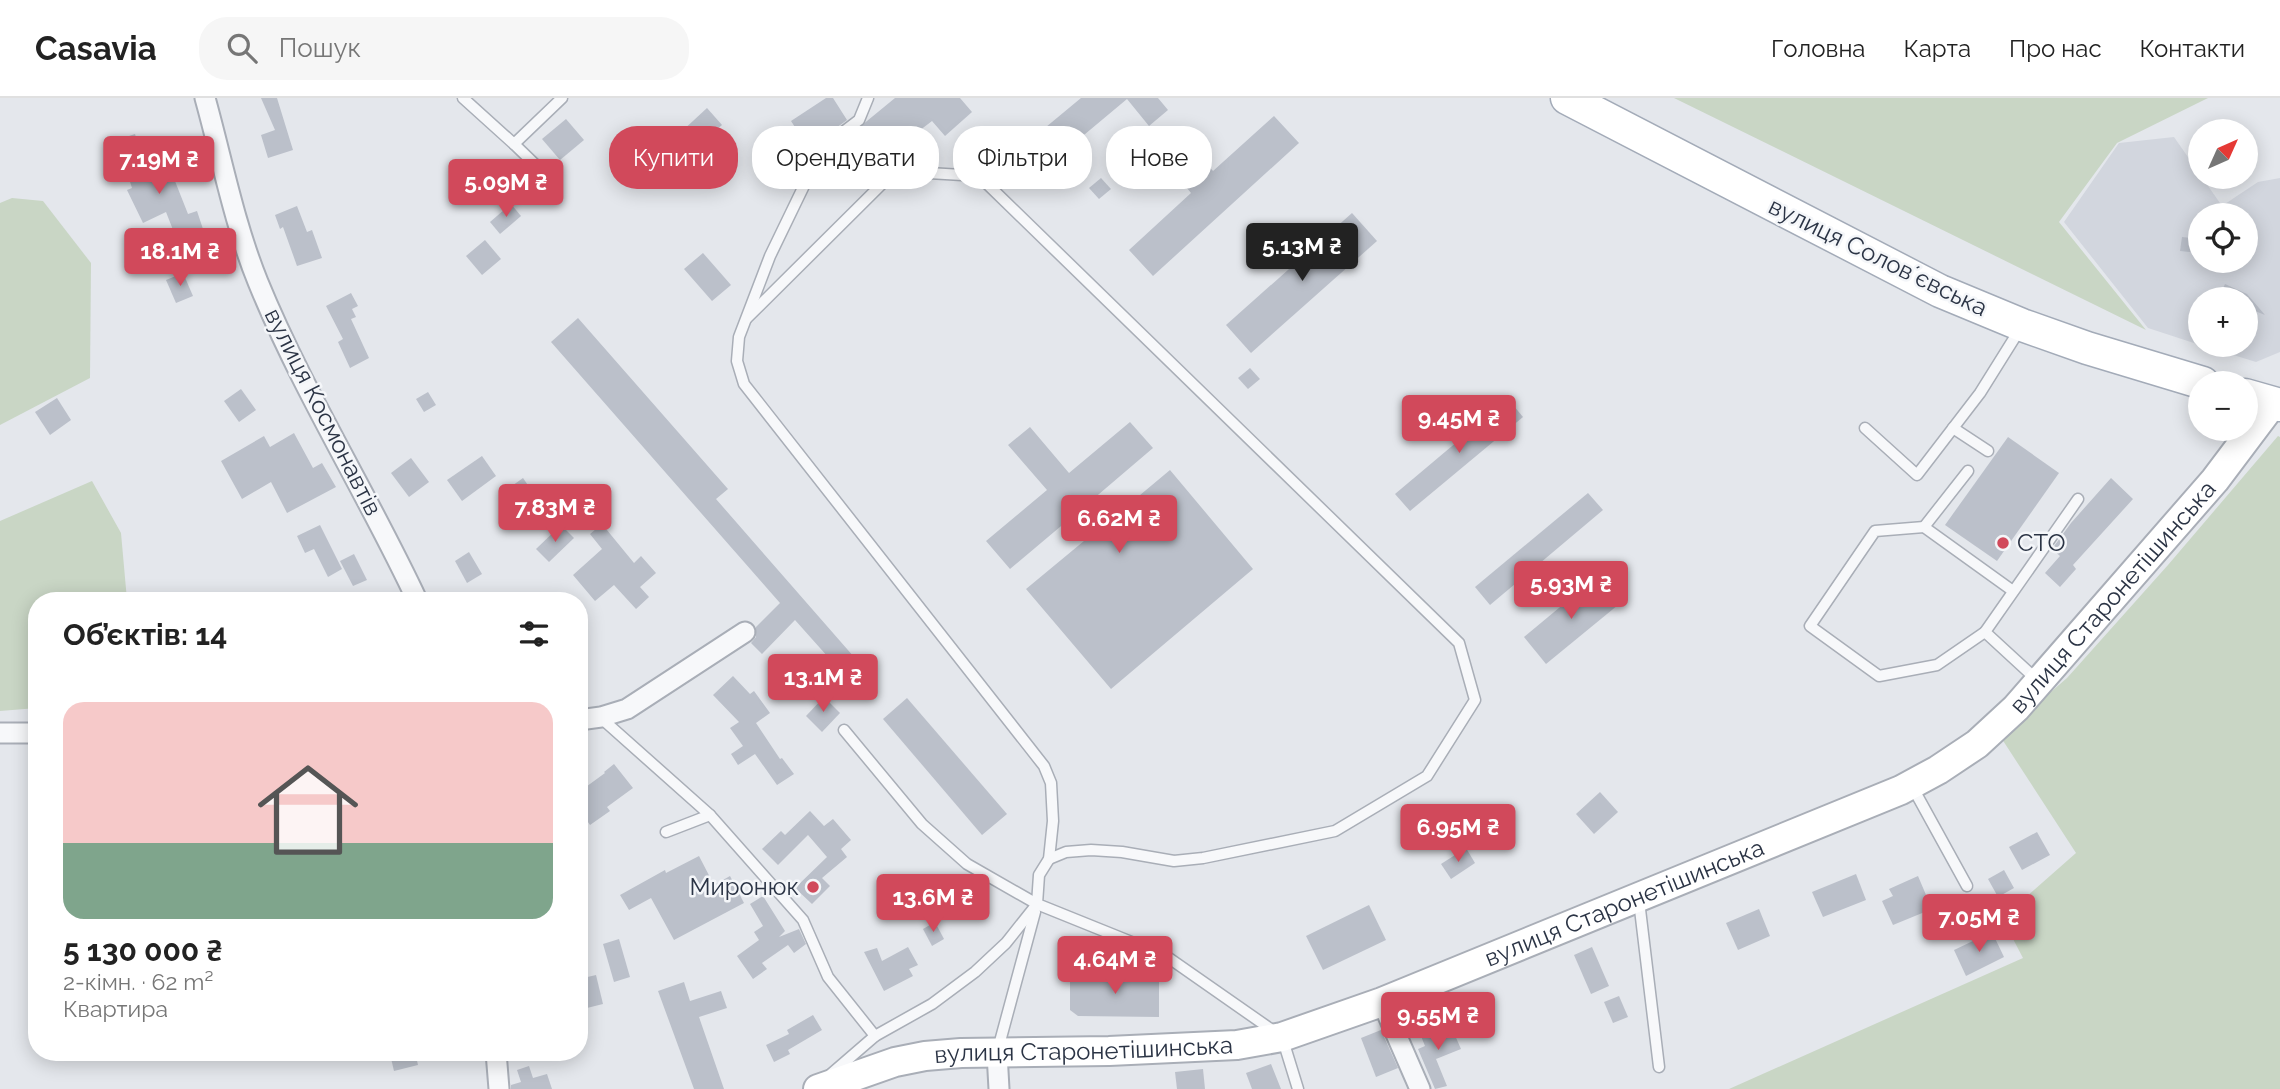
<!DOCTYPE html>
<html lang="uk">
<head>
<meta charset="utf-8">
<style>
	:root { --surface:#fff; --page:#f6f6f6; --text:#222; --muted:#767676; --line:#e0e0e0; --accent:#d1495b }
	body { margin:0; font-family:Raleway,sans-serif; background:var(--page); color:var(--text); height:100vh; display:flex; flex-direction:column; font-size:26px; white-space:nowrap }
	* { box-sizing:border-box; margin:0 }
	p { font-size:23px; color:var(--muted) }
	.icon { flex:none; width:38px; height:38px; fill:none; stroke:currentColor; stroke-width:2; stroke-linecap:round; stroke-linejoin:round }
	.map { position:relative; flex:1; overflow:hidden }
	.side { position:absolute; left:28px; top:494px; width:560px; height:469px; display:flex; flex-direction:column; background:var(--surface); border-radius:28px; box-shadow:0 4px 18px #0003 }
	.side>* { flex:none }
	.banner { position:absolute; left:609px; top:28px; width:665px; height:63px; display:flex; gap:14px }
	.needle { width:46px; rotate:45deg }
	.fabs { position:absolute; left:2188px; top:21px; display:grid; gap:14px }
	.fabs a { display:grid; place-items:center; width:70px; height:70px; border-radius:50%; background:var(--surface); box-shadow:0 4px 18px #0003; font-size:35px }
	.price { position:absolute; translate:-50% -60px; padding:0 16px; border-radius:7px; background:var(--accent); color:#fff; font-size:23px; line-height:46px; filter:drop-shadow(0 2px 4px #0008) }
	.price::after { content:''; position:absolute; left:50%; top:42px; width:21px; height:16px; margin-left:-10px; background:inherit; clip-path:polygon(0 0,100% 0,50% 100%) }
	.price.on { background:#222; color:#fff }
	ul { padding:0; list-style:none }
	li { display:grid; align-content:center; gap:14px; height:371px; padding:0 35px }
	li span { display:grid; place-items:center; height:217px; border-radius:21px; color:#555 }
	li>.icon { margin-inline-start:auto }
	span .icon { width:126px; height:126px; fill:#fffc; stroke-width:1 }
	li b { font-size:30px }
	h2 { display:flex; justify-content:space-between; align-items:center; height:84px; padding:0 35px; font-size:30px }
	.chip { padding:0 24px; border-radius:28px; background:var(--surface); box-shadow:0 4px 18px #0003; font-size:24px; line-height:63px }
	.chip.on { background:var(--accent); color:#fff }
	header { display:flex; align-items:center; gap:42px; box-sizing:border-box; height:98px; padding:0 35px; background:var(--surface); border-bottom:2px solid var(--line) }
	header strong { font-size:33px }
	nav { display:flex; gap:38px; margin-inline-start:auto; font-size:24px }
	.search { width:490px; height:63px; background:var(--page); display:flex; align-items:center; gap:18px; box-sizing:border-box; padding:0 24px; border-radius:28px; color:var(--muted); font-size:26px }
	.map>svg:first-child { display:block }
</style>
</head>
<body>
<header>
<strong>Casavia</strong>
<div class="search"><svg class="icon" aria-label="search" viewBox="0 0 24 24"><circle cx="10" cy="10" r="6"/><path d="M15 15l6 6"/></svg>Пошук</div>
<nav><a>Головна</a><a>Карта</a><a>Про нас</a><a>Контакти</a></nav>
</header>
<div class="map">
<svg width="2280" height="991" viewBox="0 0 2280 991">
	<rect width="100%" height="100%" fill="#e4e7ec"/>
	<path fill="#d2d6de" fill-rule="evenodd" d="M 2174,39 L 2222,108 L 2258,84 L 2280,80 L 2280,254 L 2256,264 L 2201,247 L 2245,247 L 2245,201 L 2200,201 L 2200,247 L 2148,230 L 2064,124 L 2119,45 ZM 2200,117 L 2245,117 L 2245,163 L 2200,163 Z"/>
	<g fill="#c9d6c5">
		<path d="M 1674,0 L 2208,0 L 2117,45 L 2059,124 L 2146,232 Z"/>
		<path d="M 12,100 L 43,103 L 91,165 L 90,280 L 0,327 L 0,105 Z"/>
		<path d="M 2278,338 L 2280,339 L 2280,991 L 1729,991 L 2023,860 L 2002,820 L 2076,755 L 2000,638 L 2067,580 L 2168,467 Z"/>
		<path d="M 92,383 L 121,435 L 127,502 L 37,502 L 37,610 L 0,613 L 0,423 Z"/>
	</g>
	<g fill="#bbc0ca">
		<path d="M 261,0 L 277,0 L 293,52 L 268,60 L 261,37 L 275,32 Z"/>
		<path d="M 826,0 L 833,0 L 847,22 L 829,35 L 818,50 L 814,45 L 808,49 L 791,23 Z"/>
		<path d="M 895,0 L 960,0 L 972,14 L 945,38 L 932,23 L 847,88 L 827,62 L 839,46 Z"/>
		<path d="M 1081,0 L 1158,0 L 1168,12 L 1149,28 L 1127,1 L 1060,57 L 1040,34 Z"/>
		<path d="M 707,10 L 722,27 L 694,51 L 680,35 Z"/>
		<path d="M 1274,18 L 1299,45 L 1153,178 L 1129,152 L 1191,95 L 1182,84 L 1205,64 L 1213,73 Z"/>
		<path d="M 566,21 L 584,42 L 560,62 L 542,41 Z"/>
		<path d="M 135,36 L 149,82 L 171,73 L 188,116 L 197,113 L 209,149 L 192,154 L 185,133 L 175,137 L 166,114 L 143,125 L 127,92 L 132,90 L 117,42 Z"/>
		<path d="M 1101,80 L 1111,91 L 1099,101 L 1089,90 Z"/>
		<path d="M 511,106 L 521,118 L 500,136 L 490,124 Z"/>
		<path d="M 297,108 L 307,134 L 312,132 L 322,160 L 297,168 L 283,129 L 280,131 L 275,117 Z"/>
		<path d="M 1352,115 L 1377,143 L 1251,255 L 1226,227 Z"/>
		<path d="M 2182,139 L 2200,141 L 2200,155 L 2180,153 Z"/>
		<path d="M 485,142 L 501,161 L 482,177 L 466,158 Z"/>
		<path d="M 703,155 L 731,187 L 712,203 L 684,171 Z"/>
		<path d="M 183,175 L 193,198 L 176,205 L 166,182 Z"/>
		<path d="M 2225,186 L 2247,196 L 2265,217 L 2245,209 L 2245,201 L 2218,201 Z"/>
		<path d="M 351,195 L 358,208 L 352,211 L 356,219 L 351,221 L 369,260 L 350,270 L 338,244 L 343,241 L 326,208 Z"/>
		<path d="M 578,220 L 728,391 L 716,401 L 868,575 L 853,587 L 795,522 L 762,556 L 751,545 L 756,539 L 756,529 L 780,505 L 551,244 Z"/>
		<path d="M 1250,270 L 1260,281 L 1248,291 L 1238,280 Z"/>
		<path d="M 241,291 L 256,312 L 239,324 L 224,303 Z"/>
		<path d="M 428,294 L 436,307 L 424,314 L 416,301 Z"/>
		<path d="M 57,300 L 71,322 L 50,337 L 35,314 Z"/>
		<path d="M 1508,301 L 1523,319 L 1410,413 L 1395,396 Z"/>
		<path d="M 1130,324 L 1153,350 L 1092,402 L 1109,423 L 1170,372 L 1253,471 L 1111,591 L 1026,491 L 1090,438 L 1073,418 L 1010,471 L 986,443 L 1047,392 L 1008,347 L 1030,329 L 1069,375 Z"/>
		<path d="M 294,335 L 313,370 L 322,365 L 336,389 L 287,415 L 271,384 L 242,401 L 221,363 L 264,338 L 270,349 Z"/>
		<path d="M 2008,339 L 2059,375 L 1997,463 L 1945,427 Z"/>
		<path d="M 482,358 L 496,378 L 462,403 L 447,382 Z"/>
		<path d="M 411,360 L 429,384 L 409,399 L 391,375 Z"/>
		<path d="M 523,380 L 538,402 L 514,419 L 499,397 Z"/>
		<path d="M 2111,380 L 2133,401 L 2073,467 L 2076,471 L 2060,489 L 2045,475 L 2060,458 L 2052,451 L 2071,425 Z"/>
		<path d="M 1588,395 L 1603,412 L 1490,507 L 1475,489 Z"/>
		<path d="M 602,426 L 634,465 L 641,458 L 656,475 L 640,489 L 649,499 L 636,511 L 614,487 L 595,503 L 573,477 L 602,451 L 590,436 Z"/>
		<path d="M 320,427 L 342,471 L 328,479 L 314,451 L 305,455 L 297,438 Z"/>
		<path d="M 561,427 L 574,440 L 549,464 L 536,451 Z"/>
		<path d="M 469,454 L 482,476 L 467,485 L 455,463 Z"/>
		<path d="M 354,456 L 367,482 L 353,488 L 340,463 Z"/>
		<path d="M 1595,480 L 1618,507 L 1546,566 L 1524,539 Z"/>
		<path d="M 733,578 L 750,596 L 754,593 L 770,615 L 756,625 L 780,661 L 782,660 L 794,676 L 777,687 L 755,656 L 738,667 L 731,656 L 743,648 L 730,630 L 739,624 L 713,597 Z"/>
		<path d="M 824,599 L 840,615 L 822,634 L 806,618 Z"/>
		<path d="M 907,600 L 1007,716 L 982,737 L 883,621 Z"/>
		<path d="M 614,666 L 633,690 L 607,709 L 610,713 L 590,727 L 579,711 L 579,694 L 605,675 L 604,674 Z"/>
		<path d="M 1600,694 L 1618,714 L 1594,736 L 1576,716 Z"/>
		<path d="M 810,713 L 824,728 L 833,721 L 851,742 L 841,751 L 847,759 L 822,780 L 830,788 L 812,806 L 795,790 L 827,759 L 808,737 L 778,767 L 762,751 L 781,733 L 785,737 Z"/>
		<path d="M 2037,734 L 2050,757 L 2022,772 L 2009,749 Z"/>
		<path d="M 1466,750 L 1475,765 L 1451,781 L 1441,766 Z"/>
		<path d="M 699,758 L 714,787 L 730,778 L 744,805 L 674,842 L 651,800 L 629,812 L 620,797 L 665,772 L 666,775 Z"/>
		<path d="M 2004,772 L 2014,790 L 1998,799 L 1988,781 Z"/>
		<path d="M 1856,776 L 1866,802 L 1823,819 L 1812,794 Z"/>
		<path d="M 1918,778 L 1932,811 L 1893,827 L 1882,803 L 1893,798 L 1889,791 Z"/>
		<path d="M 763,798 L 785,833 L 779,839 L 799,831 L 806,846 L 794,855 L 788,847 L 762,865 L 767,871 L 753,881 L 737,858 L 759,842 L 754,834 L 763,828 L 750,806 Z"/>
		<path d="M 1369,807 L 1386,842 L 1323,872 L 1306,838 Z"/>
		<path d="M 1759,811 L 1770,838 L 1738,852 L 1726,825 Z"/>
		<path d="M 935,824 L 944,841 L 932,848 L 923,831 Z"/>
		<path d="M 1992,834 L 2004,859 L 1966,878 L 1954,852 Z"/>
		<path d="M 619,841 L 630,879 L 614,884 L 603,846 Z"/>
		<path d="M 908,849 L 918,867 L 909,871 L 913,878 L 884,893 L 864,854 L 877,850 L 882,863 Z"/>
		<path d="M 1592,849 L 1609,888 L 1591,896 L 1574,857 Z"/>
		<path d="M 596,877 L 603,906 L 579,912 L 579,881 Z"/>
		<path d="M 1070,878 L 1159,879 L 1159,919 L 1078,918 L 1070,912 Z"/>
		<path d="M 684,884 L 690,903 L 721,893 L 727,910 L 699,919 L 724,991 L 694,991 L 658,893 Z"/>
		<path d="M 1619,898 L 1628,919 L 1613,925 L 1604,904 Z"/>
		<path d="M 813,917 L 822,932 L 788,952 L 790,956 L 774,964 L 766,947 L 789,936 L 787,932 Z"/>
		<path d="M 1450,926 L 1461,951 L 1436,961 L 1447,988 L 1435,991 L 1418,951 L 1425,948 L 1421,938 Z"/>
		<path d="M 1381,932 L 1398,970 L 1376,979 L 1361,940 Z"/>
		<path d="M 399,954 L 415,954 L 418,967 L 394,973 L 390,956 Z"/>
		<path d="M 1271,966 L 1281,991 L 1252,991 L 1246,975 Z"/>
		<path d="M 529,968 L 533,980 L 547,976 L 552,991 L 511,991 L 511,987 L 521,984 L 517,972 Z"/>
		<path d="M 1203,971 L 1205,991 L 1177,991 L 1175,974 Z"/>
	</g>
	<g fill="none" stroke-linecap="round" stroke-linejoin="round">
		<g stroke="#a9aeb7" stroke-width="13">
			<g id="service">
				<path d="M 463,0 L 514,46 L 562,0"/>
				<path d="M 868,0 L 859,22 L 834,41 L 814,67 L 770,158 L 739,239 L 737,263 L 744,286 L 1044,668 L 1051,685 L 1053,723 L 1049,761 L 1039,777 L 1037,806 L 1166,858 L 1282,939 L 1298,991"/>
				<path d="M 514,46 L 545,76"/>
				<path d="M 747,220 L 895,73 L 979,78 L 1459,545 L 1475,602 L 1427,678 L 1335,733 L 1203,760 L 1174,763 L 1122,754 L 1091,752 L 1066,754 L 1049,761"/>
				<path d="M 1865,330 L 1917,377 L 1980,295 L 2020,231"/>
				<path d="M 1953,330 L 1988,353"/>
				<path d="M 1968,373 L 1924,429 L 2013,493"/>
				<path d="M 1924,429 L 1875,433 L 1810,528 L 1879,578 L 1937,567 L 1985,534"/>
				<path d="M 2036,581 L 1985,534 L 2078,401"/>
				<path d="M 601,620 L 710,717"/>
				<path d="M 844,632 L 922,726 L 967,766 L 1037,806"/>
				<path d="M 1913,690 L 1967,788"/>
				<path d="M 666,734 L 710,717 L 803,822 L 828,879 L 875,938"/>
				<path d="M 1639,803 L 1659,969"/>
				<path d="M 998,951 L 1035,814"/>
				<path d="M 831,976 L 875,938 L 932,906 L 975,874 L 1006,845 L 1037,806"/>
			</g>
		</g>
		<g stroke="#a9aeb7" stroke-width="23">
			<g id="minor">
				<path d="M 205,0 C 222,61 234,125 258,184 C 303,294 367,395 417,502"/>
				<path d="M 579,622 L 601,619 L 627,611 L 745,534"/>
				<path d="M 0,635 L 37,635"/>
				<path d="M 1382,904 L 1420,991"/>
				<path d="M 496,954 L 499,991"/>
				<path d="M 997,955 L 999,991"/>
			</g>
		</g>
		<g stroke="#a9aeb7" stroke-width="32">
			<g id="secondary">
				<path id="s1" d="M 818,991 L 895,964 L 925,958 L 961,955 L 1109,953 L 1237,947 L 1282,939 L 1382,904 L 1901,692 L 1938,672 L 1977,646 L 2016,610 L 2215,382 L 2273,305"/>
			</g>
		</g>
		<g stroke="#a3abb8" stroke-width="35">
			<g id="primary">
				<path d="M 1567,0 L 1940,193 L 2022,227 L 2087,250 L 2203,285"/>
				<path d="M 2245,297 L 2280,307"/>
			</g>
		</g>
		<use href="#service" stroke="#f7f8fa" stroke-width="10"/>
		<use href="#minor" stroke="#f7f8fa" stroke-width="19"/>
		<use href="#secondary" stroke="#fff" stroke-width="28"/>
		<use href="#primary" stroke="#fff" stroke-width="32"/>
	</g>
	<g fill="#d1495b" stroke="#f4f6f9" stroke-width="2.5">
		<circle cx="2003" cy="445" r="7"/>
		<circle cx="813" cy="789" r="7"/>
	</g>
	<g text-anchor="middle" stroke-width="5" stroke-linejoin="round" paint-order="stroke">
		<g font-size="24" fill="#2b3445" stroke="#f4f6f9">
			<text transform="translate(1878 159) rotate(26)" y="8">вулиця Соловʼєвська</text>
			<text transform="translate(323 314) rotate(63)" y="8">вулиця Космонавтів</text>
			<text dy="8" stroke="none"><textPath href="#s1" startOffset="1426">вулиця Старонетішинська</textPath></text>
			<text dy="8" stroke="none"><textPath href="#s1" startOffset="838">вулиця Старонетішинська</textPath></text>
			<text dy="8" stroke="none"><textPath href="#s1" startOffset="271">вулиця Старонетішинська</textPath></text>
		</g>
		<g font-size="24" fill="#2b3445" stroke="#f4f6f9" text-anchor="start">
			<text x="2017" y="453">СТО</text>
			<text x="799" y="797" text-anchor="end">Миронюк</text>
		</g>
	</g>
</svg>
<div class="fabs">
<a><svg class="needle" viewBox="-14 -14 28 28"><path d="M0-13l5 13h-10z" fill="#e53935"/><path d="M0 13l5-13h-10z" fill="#767676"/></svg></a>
<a><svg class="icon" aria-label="locate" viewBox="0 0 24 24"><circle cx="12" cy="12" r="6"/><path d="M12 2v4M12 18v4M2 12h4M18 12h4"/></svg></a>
<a>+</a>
<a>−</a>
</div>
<b class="price" style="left:159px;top:98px">7.19M ₴</b>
<b class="price" style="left:506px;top:121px">5.09M ₴</b>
<b class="price on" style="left:1302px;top:185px">5.13M ₴</b>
<b class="price" style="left:180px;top:190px">18.1M ₴</b>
<b class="price" style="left:1459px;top:357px">9.45M ₴</b>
<b class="price" style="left:555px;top:446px">7.83M ₴</b>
<b class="price" style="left:1119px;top:457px">6.62M ₴</b>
<b class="price" style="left:1571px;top:523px">5.93M ₴</b>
<b class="price" style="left:823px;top:616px">13.1M ₴</b>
<b class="price" style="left:1458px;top:766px">6.95M ₴</b>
<b class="price" style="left:933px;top:836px">13.6M ₴</b>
<b class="price" style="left:1979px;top:856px">7.05M ₴</b>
<b class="price" style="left:1115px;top:898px">4.64M ₴</b>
<b class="price" style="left:1438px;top:954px">9.55M ₴</b>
<div class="banner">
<a class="chip on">Купити</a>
<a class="chip">Орендувати</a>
<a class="chip">Фільтри</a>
<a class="chip">Нове</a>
</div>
<section class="side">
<h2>Об’єктів: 14<svg class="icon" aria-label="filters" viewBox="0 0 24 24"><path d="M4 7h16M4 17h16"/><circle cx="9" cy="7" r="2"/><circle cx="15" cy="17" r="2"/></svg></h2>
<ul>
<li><span style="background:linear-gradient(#f6c9c9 65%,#7fa58c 0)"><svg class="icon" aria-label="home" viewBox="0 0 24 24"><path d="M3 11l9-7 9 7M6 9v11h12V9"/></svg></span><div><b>5 130 000 ₴</b><p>2-кімн. · 62 m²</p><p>Квартира</p></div></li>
</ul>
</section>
</div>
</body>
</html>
